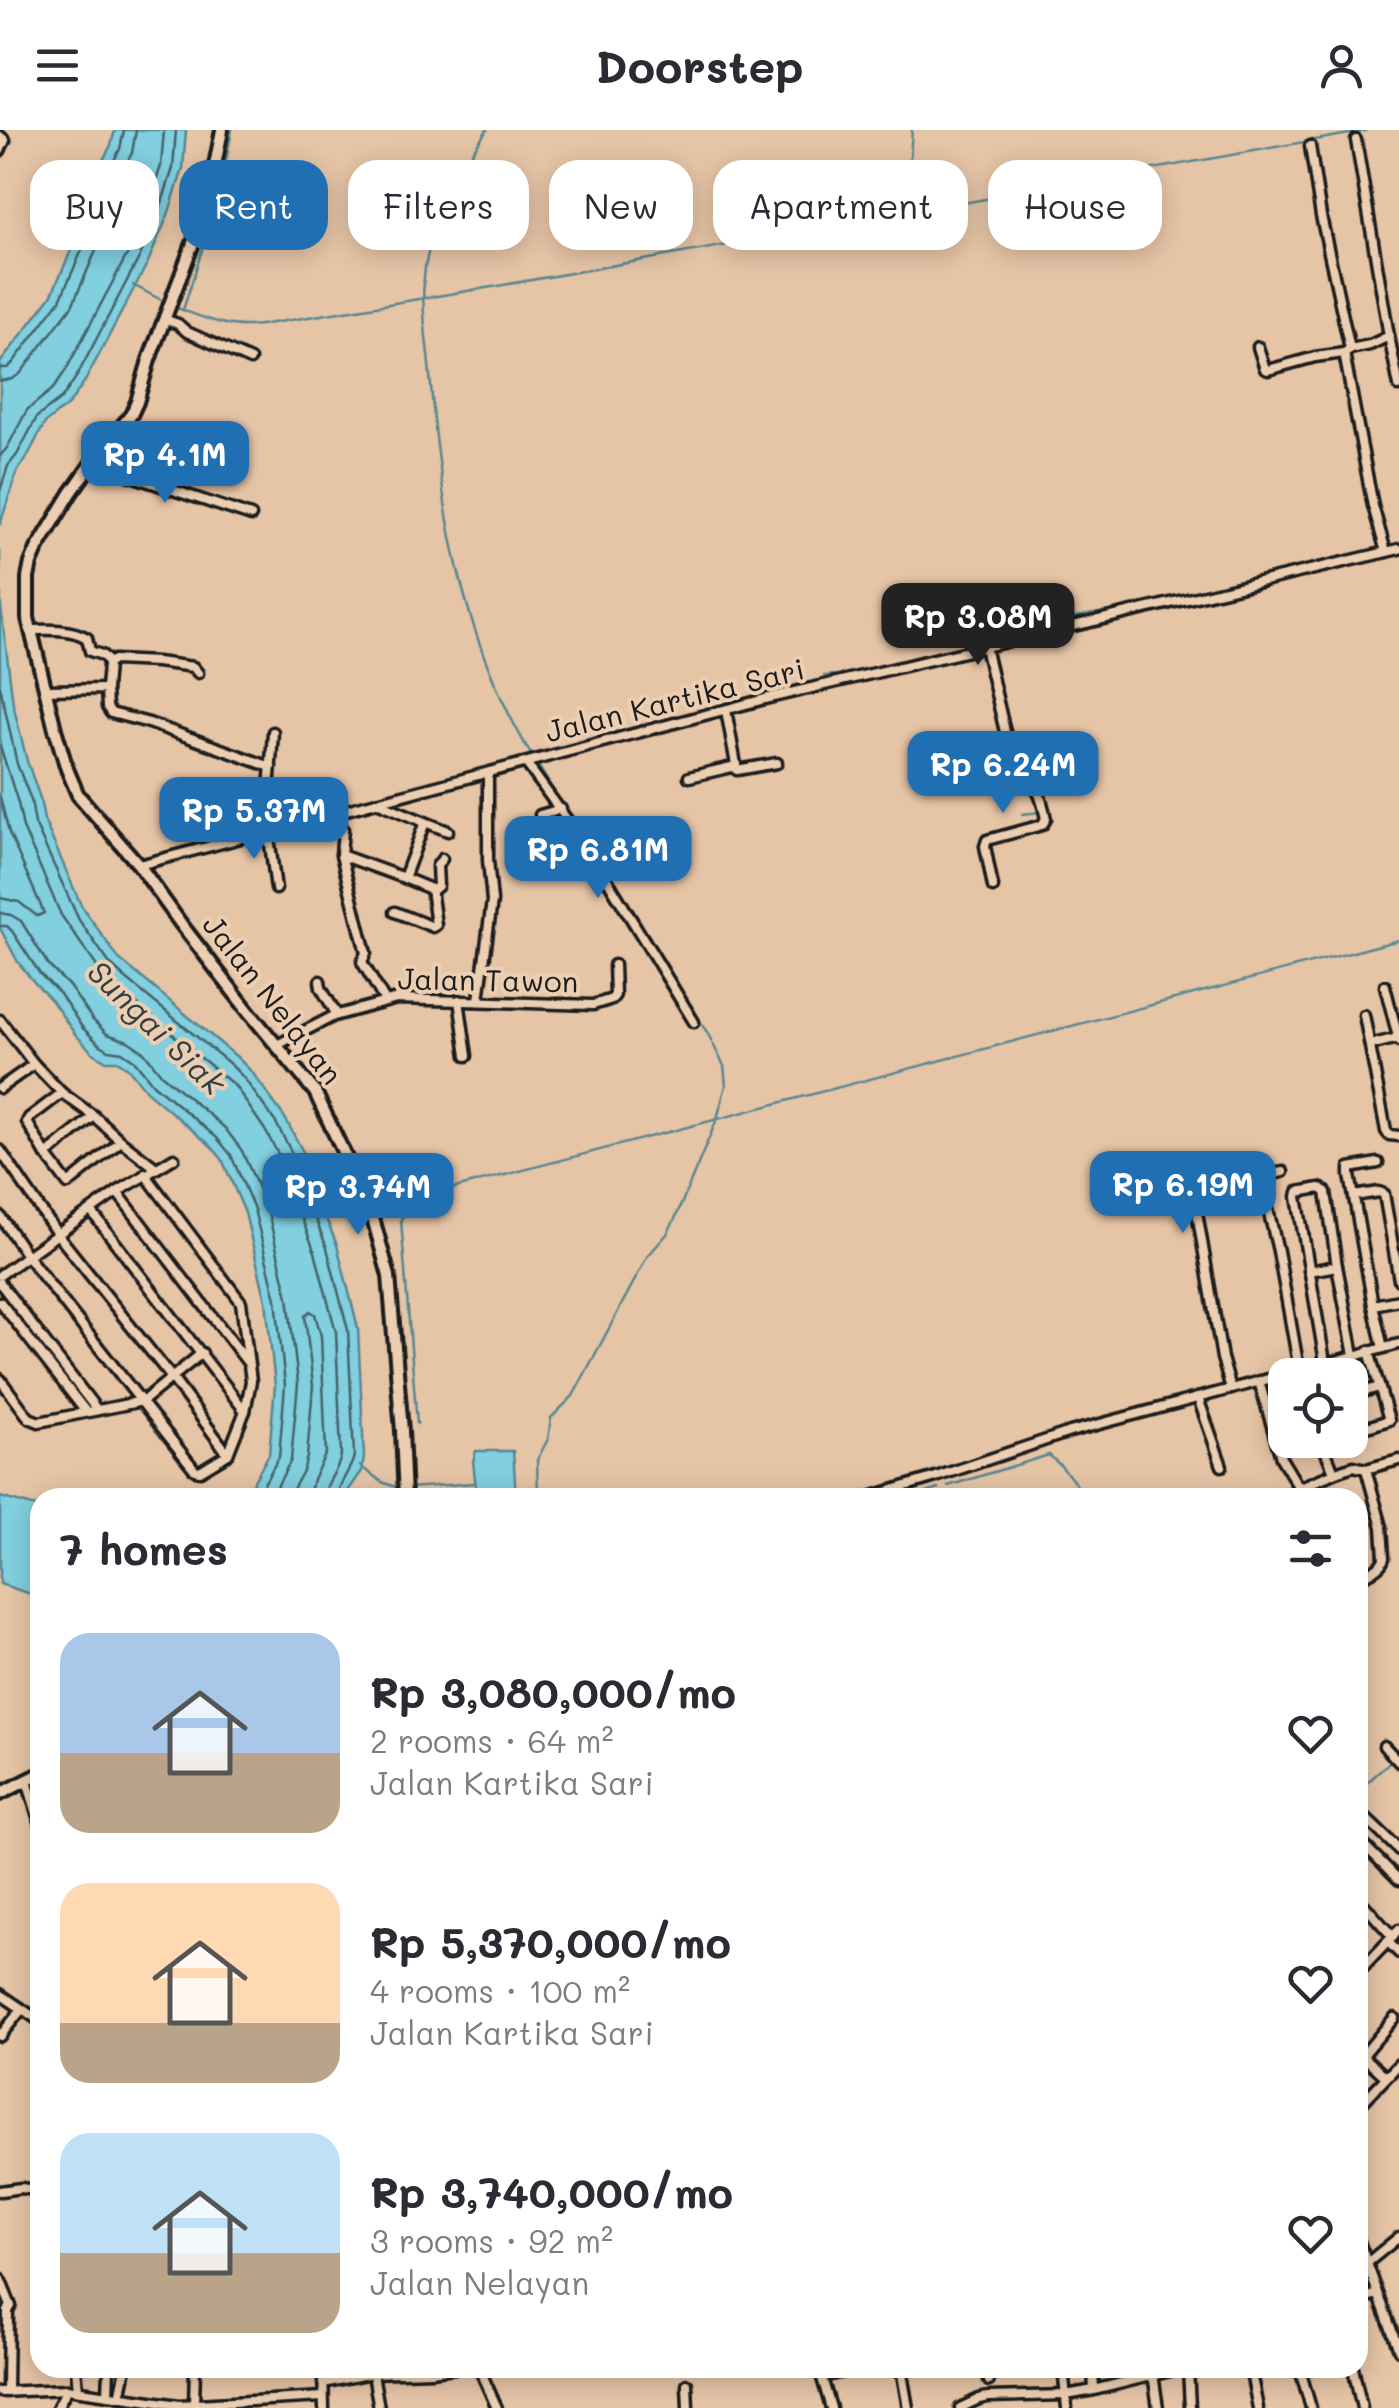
<!DOCTYPE html>
<html lang="en">
<head>
<meta charset="utf-8">
<style>
	:root { --surface:#fff; --page:#f7f7f7; --text:#2b2b33; --muted:#7c7c81; --accent:#1f6fb2 }
	body { margin:0; font-family:Mali,sans-serif; background:var(--page); color:var(--text); height:100vh; display:flex; flex-direction:column; font-size:38px; white-space:nowrap }
	* { box-sizing:border-box; margin:0 }
	p { font-size:32px; color:var(--muted) }
	.icon { flex:none; width:55px; height:55px; fill:none; stroke:currentColor; stroke-width:2; stroke-linecap:round; stroke-linejoin:round }
	.map { position:relative; flex:1; overflow:hidden }
	.side { position:absolute; left:30px; top:1358px; width:1338px; height:890px; display:flex; flex-direction:column; background:var(--surface); border-radius:30px; box-shadow:0 5px 25px #0003 }
	.side>* { flex:none }
	.hud { position:absolute; left:30px; top:30px; width:1340px; height:90px; display:flex; gap:20px }
	.controls { position:absolute; left:1268px; top:1228px; display:grid; gap:20px }
	.controls a { display:grid; place-items:center; width:100px; height:100px; border-radius:20px; background:var(--surface); box-shadow:0 5px 25px #0003; font-size:50px }
	.price { position:absolute; translate:-50% -85px; padding:0 22px; border-radius:20px; background:var(--accent); color:#fff; font-size:32px; line-height:65px; filter:drop-shadow(0 2px 5px #0008) }
	.price::after { content:''; position:absolute; left:50%; top:60px; width:30px; height:22px; margin-left:-15px; background:inherit; clip-path:polygon(0 0,100% 0,50% 100%) }
	.price.on { background:#222; color:#fff }
	ul { padding:0; list-style:none }
	li { display:flex; align-items:center; gap:30px; height:250px; padding:0 30px }
	li span { display:grid; place-items:center; flex:none; width:280px; height:200px; border-radius:30px; color:#555 }
	li>.icon { margin-inline-start:auto }
	span .icon { width:120px; height:120px; fill:#fffc; stroke-width:1 }
	li b { font-size:42px }
	h2 { display:flex; justify-content:space-between; align-items:center; height:120px; padding:0 30px; font-size:42px }
	.tag { padding:0 35px; border-radius:30px; background:var(--surface); box-shadow:0 5px 25px #0003; font-size:35px; line-height:90px }
	.tag.on { background:var(--accent); color:#fff }
	header { display:flex; justify-content:space-between; align-items:center; height:130px; padding:0 30px; background:var(--surface); font-size:45px; font-weight:700 }
	.map>svg:first-child { display:block }
</style>
</head>
<body>
<header><svg class="icon" aria-label="menu" viewBox="0 0 24 24"><path d="M4 6h16M4 12h16M4 18h16"/></svg>Doorstep<svg class="icon" aria-label="person" viewBox="0 0 24 24"><circle cx="12" cy="8" r="4"/><path d="M4 21q1-7 8-7t8 7"/></svg></header>
<div class="map">
<svg width="1399" height="2278" viewBox="0 0 1399 2278">
	<rect width="100%" height="100%" fill="#e6c4a6"/>
	<filter id="ink" filterUnits="userSpaceOnUse"><feTurbulence type="fractalNoise" baseFrequency=".01" numOctaves="2"/><feDisplacementMap in="SourceGraphic" scale="20" xChannelSelector="R" yChannelSelector="G"/><feConvolveMatrix kernelMatrix="1 2 1 2 8 2 1 2 1" color-interpolation-filters="sRGB"/></filter>
	<g filter="url(#ink)">
		<g fill="#81cfdf" stroke="#598791" stroke-width="2.5">
			<path d="M 115,0 L 186,0 L 183,39 L 168,85 L 148,132 L 85,251 L 69,274 L 45,293 L 25,331 L 17,341 L 0,395 L 0,233 L 51,166 L 80,100 L 92,51 L 111,15 Z"/>
			<path d="M 0,421 L 1,477 L 13,574 L 27,631 L 40,668 L 44,690 L 81,775 L 118,828 L 237,927 L 252,942 L 285,988 L 312,1039 L 315,1062 L 337,1115 L 358,1198 L 364,1327 L 362,1341 L 344,1367 L 245,1367 L 269,1324 L 275,1255 L 266,1171 L 245,1083 L 222,1029 L 210,1015 L 146,961 L 128,938 L 117,931 L 106,931 L 92,922 L 75,904 L 52,871 L 33,851 L 18,832 L 0,798 Z"/>
			<path d="M 476,1321 L 513,1321 L 516,1367 L 477,1367 L 473,1331 Z"/>
			<path d="M 0,1367 L 40,1378 L 40,1467 L 0,1454 Z"/>
		</g>
		<g fill="none" stroke-linecap="round" stroke-linejoin="round">
			<g stroke="#44646a" stroke-width="2.5">
				<path d="M 0,238 L 7,238 L 12,234 L 60,170 L 89,104 L 101,55 L 120,19 L 124,0"/>
				<path d="M 0,251 L 12,249 L 20,244 L 72,176 L 101,109 L 113,59 L 132,23 L 136,0"/>
				<path d="M 0,326 L 7,318 L 27,280 L 53,259 L 66,240 L 128,123 L 147,78 L 161,36 L 164,0"/>
				<path d="M 0,361 L 8,336 L 17,325 L 37,287 L 62,268 L 77,246 L 139,128 L 159,82 L 173,38 L 176,0"/>
				<path d="M 0,556 L 17,634 L 31,670 L 35,694 L 79,790 L 110,834 L 125,848 L 230,934 L 244,948 L 276,993 L 302,1042 L 306,1065 L 327,1118 L 348,1200 L 354,1326 C 351,1341 338,1352 337,1368"/>
				<path d="M 0,616 L 18,673 L 23,698 L 61,785 L 100,841 L 116,857 L 235,956 L 265,1000 L 290,1046 L 293,1067 L 315,1122 L 336,1202 L 341,1325 C 339,1341 325,1351 324,1368"/>
				<path d="M 0,667 L 9,703 L 44,783 L 37,786 L 19,772 L 0,768"/>
				<path d="M 0,783 L 11,785 L 21,791 L 49,836 L 69,856 L 92,889 L 107,904 L 128,911 L 144,922 L 162,945 L 225,998 L 242,1021 L 267,1078 L 288,1167 L 298,1253 L 291,1330 L 271,1368"/>
				<path d="M 0,796 L 7,796 L 12,801 L 40,844 L 60,864 L 82,897 L 99,914 L 109,920 L 122,922 L 134,930 L 153,954 L 217,1008 L 231,1025 L 254,1079 L 276,1169 L 285,1255 L 279,1327 L 256,1368"/>
				<path d="M 288,1368 L 303,1341 L 307,1327 L 313,1256 L 305,1186 L 310,1181 L 315,1184 L 321,1206 L 326,1323 L 313,1349 L 309,1368"/>
			</g>
			<g stroke="#598791" stroke-width="2.5">
				<path d="M 487,0 C 458,41 433,88 425,138 C 420,173 427,210 430,245 C 441,380 461,508 532,626"/>
				<path d="M 906,83 L 912,0"/>
				<path d="M 133,155 L 165,172"/>
				<path d="M 172,176 C 201,187 229,200 260,195 L 492,157 L 1366,1"/>
				<path d="M 183,180 L 219,67 L 232,0"/>
				<path d="M 1149,474 L 1379,419"/>
				<path d="M 1054,491 L 1138,476"/>
				<path d="M 1005,508 L 1044,494"/>
				<path d="M 824,546 L 858,543"/>
				<path d="M 840,555 L 983,521"/>
				<path d="M 536,632 L 574,694"/>
				<path d="M 1022,684 L 1040,682"/>
				<path d="M 1303,1234 L 1320,1229"/>
				<path d="M 1263,1245 L 1293,1236"/>
				<path d="M 417,1294 L 401,1090 L 405,1078 L 417,1068 L 1399,810"/>
				<path d="M 360,1336 L 382,1352 L 401,1359"/>
				<path d="M 948,1356 L 1049,1325 L 1062,1337 L 1087,1368"/>
				<path d="M 409,1358 L 475,1353"/>
				<path d="M 538,1368 L 537,1330 L 548,1309 L 551,1288 L 573,1266 L 647,1127 L 667,1104 L 675,1089 L 717,989 L 726,955 L 724,936 L 708,904 L 604,737"/>
				<path d="M 831,1368 L 856,1365 L 1034,1310"/>
				<path d="M 911,1368 L 938,1359"/>
				<path d="M 1358,1661 L 1391,1631"/>
			</g>
			<g stroke="#1c1c1c" stroke-width="15">
				<g id="minor">
					<path d="M 0,6 L 5,10 L 0,21"/>
					<path d="M 1310,16 L 1321,86 L 1350,219 L 1344,223 L 1373,376 L 1386,422"/>
					<path d="M 164,189 L 178,194 L 187,202 L 250,230"/>
					<path d="M 1389,206 L 1399,256"/>
					<path d="M 1258,217 L 1265,239 L 1268,240 L 1315,227 L 1344,223"/>
					<path d="M 1350,219 L 1370,215 L 1389,206 L 1356,10"/>
					<path d="M 94,330 L 116,341 L 251,386"/>
					<path d="M 30,500 C 49,500 70,498 87,508 L 90,521 L 102,525 L 109,532"/>
					<path d="M 985,517 L 1014,640 C 1037,652 1041,664 1046,689 L 1042,695 L 987,710 L 985,716 L 993,757"/>
					<path d="M 106,559 L 108,534 L 114,530 L 157,532 L 193,537 L 198,543"/>
					<path d="M 45,560 L 106,559 L 107,577 L 111,583 L 149,593 L 271,637"/>
					<path d="M 726,580 L 737,640 L 777,633"/>
					<path d="M 273,602 L 267,692 L 276,759"/>
					<path d="M 935,631 L 937,635 L 944,634 L 1007,615"/>
					<path d="M 526,633 L 591,723 L 694,892"/>
					<path d="M 689,647 L 736,636"/>
					<path d="M 333,683 L 343,699 L 341,725 L 366,823 L 362,832 L 385,871"/>
					<path d="M 540,685 L 561,679"/>
					<path d="M 267,688 L 305,679"/>
					<path d="M 425,692 L 448,701"/>
					<path d="M 341,725 L 404,748 L 425,692 L 377,672"/>
					<path d="M 139,735 L 765,569 L 1399,419"/>
					<path d="M 432,761 L 438,756 L 437,736 L 442,729"/>
					<path d="M 395,782 L 433,797 L 436,795 L 431,759 L 404,748"/>
					<path d="M 320,851 L 321,858 L 337,885"/>
					<path d="M 1385,856 L 1399,911"/>
					<path d="M 459,870 L 467,926"/>
					<path d="M 479,870 L 492,771 L 488,730 L 488,644"/>
					<path d="M 1364,885 L 1386,1001 L 1389,1005 L 1399,1006"/>
					<path d="M 0,890 L 34,934 L 62,963 L 94,986 L 121,1011 L 68,1054 L 46,1025 L 27,992 L 29,988 L 62,963"/>
					<path d="M 277,915 L 334,886 L 397,869 L 593,875 L 612,869 L 615,865 L 614,835"/>
					<path d="M 1370,915 L 1398,908"/>
					<path d="M 0,958 L 34,934"/>
					<path d="M 121,1011 L 156,1038"/>
					<path d="M 0,1020 L 58,1105 L 172,1248 L 228,1324"/>
					<path d="M 46,1025 L 94,986"/>
					<path d="M 1378,1033 L 1350,1038 L 1350,1045 L 1373,1175 L 1383,1218"/>
					<path d="M 117,1062 L 248,1233"/>
					<path d="M 1354,1066 L 1379,1062 L 1384,1064 L 1399,1150"/>
					<path d="M 1267,1075 L 1278,1121 L 1299,1239"/>
					<path d="M 91,1081 L 245,1281"/>
					<path d="M 0,1086 L 28,1127 L 195,1340 L 200,1341 L 228,1324 L 245,1281 L 251,1251 L 241,1172 L 145,1044"/>
					<path d="M 1309,1141 L 1337,1136"/>
					<path d="M 0,1145 L 117,1062 L 174,1028"/>
					<path d="M 0,1153 L 97,1280"/>
					<path d="M 0,1172 L 86,1282"/>
					<path d="M 1373,1175 L 1399,1170"/>
					<path d="M 1325,1232 L 1297,1067 L 1298,1062 L 1320,1058 L 1326,1062 L 1337,1136 L 1354,1225"/>
					<path d="M 0,1249 L 29,1288 L 39,1292 L 143,1271 L 202,1223"/>
					<path d="M 1259,1251 L 1281,1328 L 1305,1368"/>
					<path d="M 1231,1259 L 1222,1228 L 1194,1065 L 1221,1054 L 1283,1042"/>
					<path d="M 1350,1266 L 1379,1257"/>
					<path d="M 1198,1268 L 1222,1336"/>
					<path d="M 1350,1275 L 1358,1300 L 1389,1290 L 1369,1221"/>
					<path d="M 1321,1310 L 1334,1342"/>
					<path d="M 866,1368 L 936,1347 L 1070,1302 L 1399,1214"/>
					<path d="M 1286,1368 L 1298,1358 L 1344,1339 L 1354,1336 L 1366,1339 L 1399,1330"/>
					<path d="M 1358,1448 C 1367,1443 1381,1439 1384,1428 L 1382,1397 L 1366,1339"/>
					<path d="M 1384,1616 L 1399,1632"/>
					<path d="M 27,1651 L 40,1693"/>
					<path d="M 1358,1681 L 1399,1720"/>
					<path d="M 1358,1709 L 1399,1750"/>
					<path d="M 1358,1768 L 1393,1807"/>
					<path d="M 1388,1812 L 1399,1823"/>
					<path d="M 1358,1843 L 1399,1800"/>
					<path d="M 0,1864 L 40,1891"/>
					<path d="M 0,1906 L 22,1879"/>
					<path d="M 1386,1947 L 1365,1928 L 1364,1924 L 1394,1888"/>
					<path d="M 1358,1977 L 1399,1934"/>
					<path d="M 0,2061 L 21,2058 L 40,2061"/>
					<path d="M 1358,2109 L 1399,2220"/>
					<path d="M 1367,2133 L 1399,2107"/>
					<path d="M 0,2149 L 11,2176 L 8,2181 L 7,2262"/>
					<path d="M 1358,2170 L 1378,2164"/>
					<path d="M 76,2238 L 78,2260"/>
					<path d="M 323,2238 L 324,2278"/>
					<path d="M 372,2238 L 379,2278"/>
					<path d="M 479,2238 L 497,2278"/>
					<path d="M 819,2238 L 831,2278"/>
					<path d="M 901,2238 L 908,2278"/>
					<path d="M 988,2238 L 989,2251"/>
					<path d="M 1063,2238 L 1067,2278"/>
					<path d="M 1093,2238 L 1094,2260"/>
					<path d="M 1188,2238 L 1190,2278"/>
					<path d="M 1250,2238 L 1258,2278"/>
					<path d="M 1353,2238 L 1362,2278"/>
					<path d="M 481,2239 L 499,2238"/>
					<path d="M 1153,2244 L 1158,2278"/>
					<path d="M 822,2247 L 852,2240 L 885,2238"/>
					<path d="M 323,2253 L 372,2243 L 431,2241 L 455,2238"/>
					<path d="M 687,2254 L 688,2278"/>
					<path d="M 0,2262 L 67,2259 L 179,2275 L 323,2267"/>
					<path d="M 108,2265 L 109,2238"/>
					<path d="M 120,2267 L 126,2238"/>
					<path d="M 194,2273 L 195,2238"/>
					<path d="M 57,2278 L 67,2259"/>
					<path d="M 960,2278 L 979,2269 L 988,2267 L 1066,2265 L 1094,2260 L 1182,2238"/>
					<path d="M 1311,2278 L 1301,2243 L 1304,2240 L 1312,2238"/>
				</g>
			</g>
			<g stroke="#1c1c1c" stroke-width="18">
				<g id="major">
					<path d="M 222,0 L 207,76 L 149,230 L 137,272 L 131,285 L 97,326 L 71,363 L 37,419 L 31,433 L 28,448 L 28,488 L 55,599 L 67,639 L 78,665 L 139,735 L 181,794 L 249,882 L 315,962 L 362,1062 L 374,1092 L 389,1146 L 402,1301 L 405,1368"/>
					<path d="M 0,1664 L 40,1644"/>
				</g>
			</g>
			<use href="#minor" stroke="#eccfb2" stroke-width="8"/>
			<use href="#major" stroke="#eccfb2" stroke-width="10"/>
		</g>
	</g>
	<g text-anchor="middle" stroke-width="8" stroke-linejoin="round" paint-order="stroke">
		<g font-size="30" fill="#1c1c1c" stroke="#eccfb2">
			<text transform="translate(675 571) rotate(-14)" y="10">Jalan Kartika Sari</text>
			<text transform="translate(488 851) rotate(1)" y="10">Jalan Tawon</text>
			<text transform="translate(272 870) rotate(52)" y="10">Jalan Nelayan</text>
		</g>
		<g font-size="32" font-style="italic" fill="#304043" stroke="#eccfb2">
			<text transform="translate(156 898) rotate(44)" y="11">Sungai Siak</text>
		</g>
	</g>
</svg>
<div class="controls">
<a><svg class="icon" aria-label="locate" viewBox="0 0 24 24"><circle cx="12" cy="12" r="6"/><path d="M12 2v4M12 18v4M2 12h4M18 12h4"/></svg></a>
</div>
<b class="price" style="left:165px;top:376px">Rp 4.1M</b>
<b class="price on" style="left:978px;top:538px">Rp 3.08M</b>
<b class="price" style="left:1003px;top:686px">Rp 6.24M</b>
<b class="price" style="left:254px;top:732px">Rp 5.37M</b>
<b class="price" style="left:598px;top:771px">Rp 6.81M</b>
<b class="price" style="left:1183px;top:1106px">Rp 6.19M</b>
<b class="price" style="left:358px;top:1108px">Rp 3.74M</b>
<div class="hud">
<a class="tag">Buy</a>
<a class="tag on">Rent</a>
<a class="tag">Filters</a>
<a class="tag">New</a>
<a class="tag">Apartment</a>
<a class="tag">House</a>
</div>
<section class="side">
<h2>7 homes<svg class="icon" aria-label="filters" viewBox="0 0 24 24"><path d="M4 7h16M4 17h16"/><circle cx="9" cy="7" r="2"/><circle cx="15" cy="17" r="2"/></svg></h2>
<ul>
<li><span style="background:linear-gradient(#a9c7e8 60%,#b9a48a 0)"><svg class="icon" aria-label="home" viewBox="0 0 24 24"><path d="M3 11l9-7 9 7M6 9v11h12V9"/></svg></span><div><b>Rp 3,080,000/mo</b><p>2 rooms · 64 m²</p><p>Jalan Kartika Sari</p></div><svg class="icon" aria-label="heart" viewBox="0 0 24 24"><path d="M12 20l-8-8c-3-5 5-10 8-4 3-6 11-1 8 4z"/></svg></li>
<li><span style="background:linear-gradient(#ffd9b3 70%,#b9a48a 0)"><svg class="icon" aria-label="home" viewBox="0 0 24 24"><path d="M3 11l9-7 9 7M6 9v11h12V9"/></svg></span><div><b>Rp 5,370,000/mo</b><p>4 rooms · 100 m²</p><p>Jalan Kartika Sari</p></div><svg class="icon" aria-label="heart" viewBox="0 0 24 24"><path d="M12 20l-8-8c-3-5 5-10 8-4 3-6 11-1 8 4z"/></svg></li>
<li><span style="background:linear-gradient(#bfe0f5 60%,#b9a48a 0)"><svg class="icon" aria-label="home" viewBox="0 0 24 24"><path d="M3 11l9-7 9 7M6 9v11h12V9"/></svg></span><div><b>Rp 3,740,000/mo</b><p>3 rooms · 92 m²</p><p>Jalan Nelayan</p></div><svg class="icon" aria-label="heart" viewBox="0 0 24 24"><path d="M12 20l-8-8c-3-5 5-10 8-4 3-6 11-1 8 4z"/></svg></li>
</ul>
</section>
</div>
</body>
</html>
